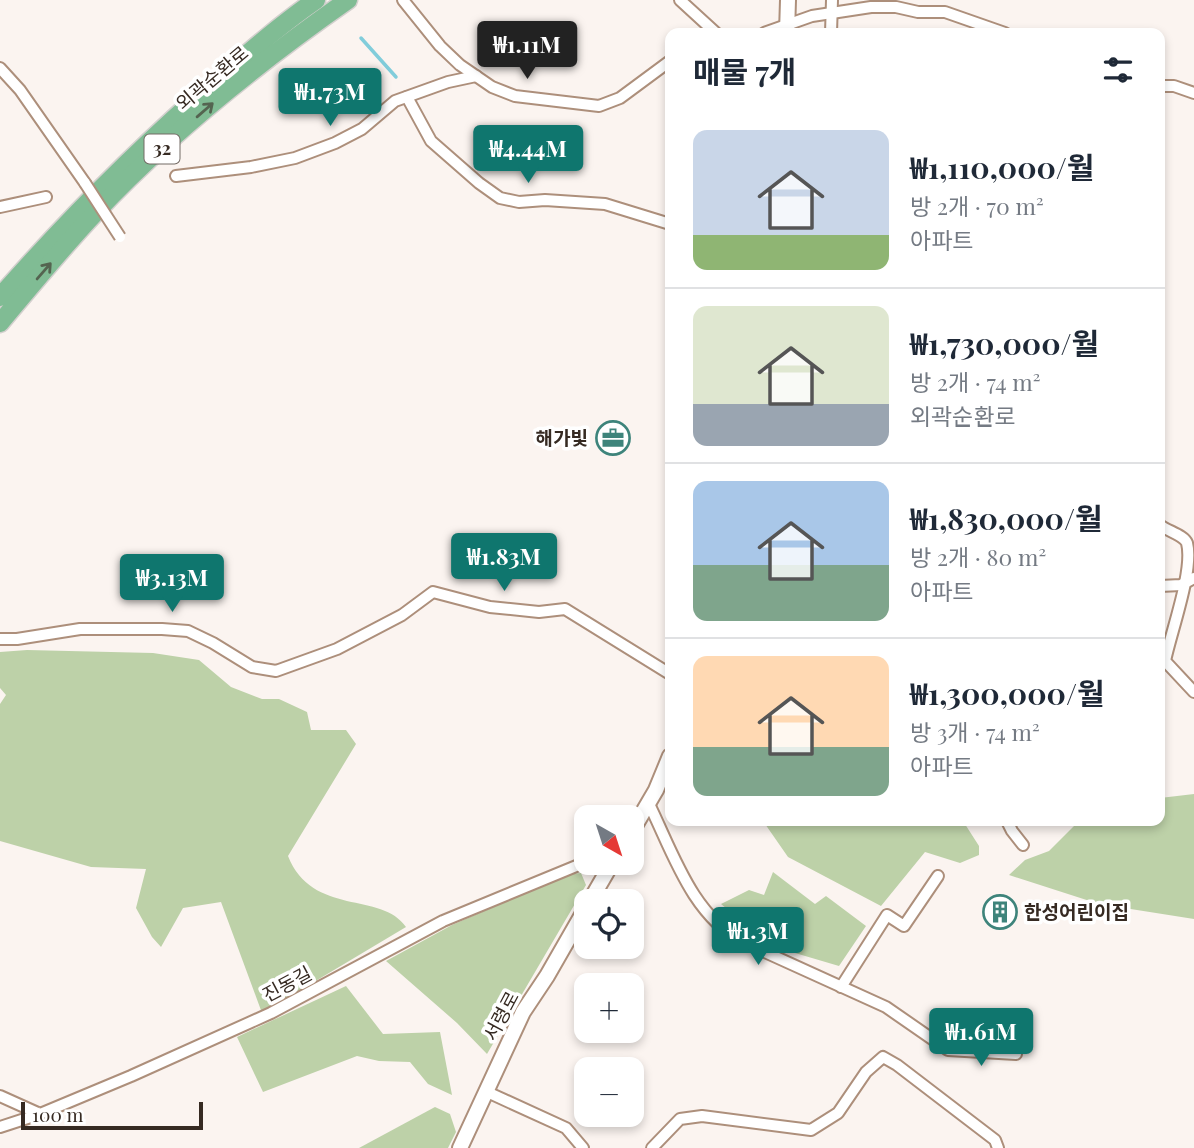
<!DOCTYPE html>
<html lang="ko">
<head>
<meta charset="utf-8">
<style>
	:root { --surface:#fff; --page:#f6f6f7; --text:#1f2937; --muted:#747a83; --line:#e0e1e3; --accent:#0f766e }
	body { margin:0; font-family:"Playfair Display","Noto Sans KR",serif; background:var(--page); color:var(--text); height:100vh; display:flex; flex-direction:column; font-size:26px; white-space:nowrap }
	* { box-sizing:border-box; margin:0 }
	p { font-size:23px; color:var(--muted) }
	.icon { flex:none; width:38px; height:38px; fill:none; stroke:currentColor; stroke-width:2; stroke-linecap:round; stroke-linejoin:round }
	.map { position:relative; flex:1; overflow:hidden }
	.side { position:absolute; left:665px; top:28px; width:500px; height:798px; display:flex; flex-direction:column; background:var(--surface); border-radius:14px; box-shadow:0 4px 10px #0003 }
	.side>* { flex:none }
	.needle { width:46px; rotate:141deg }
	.controls { position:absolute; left:574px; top:805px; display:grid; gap:14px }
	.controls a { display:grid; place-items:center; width:70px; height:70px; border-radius:14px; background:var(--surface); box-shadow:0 4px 10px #0003; font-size:35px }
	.scale { position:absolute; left:21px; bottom:18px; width:182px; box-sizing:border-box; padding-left:7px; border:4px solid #362a22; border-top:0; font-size:19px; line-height:24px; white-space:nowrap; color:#362a22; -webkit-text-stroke:5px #fff; paint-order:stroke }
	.price { position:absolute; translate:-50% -60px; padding:0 16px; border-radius:7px; background:var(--accent); color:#fff; font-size:23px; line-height:46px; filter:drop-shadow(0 2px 4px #0008) }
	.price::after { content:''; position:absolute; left:50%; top:42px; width:21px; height:16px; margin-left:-10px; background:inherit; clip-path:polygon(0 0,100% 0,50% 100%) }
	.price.active { background:#222; color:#fff }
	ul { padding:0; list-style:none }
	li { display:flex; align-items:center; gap:21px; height:175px; padding:0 28px }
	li+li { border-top:2px solid var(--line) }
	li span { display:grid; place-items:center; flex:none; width:196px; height:140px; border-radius:14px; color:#555 }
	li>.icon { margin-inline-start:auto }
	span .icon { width:84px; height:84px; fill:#fffc; stroke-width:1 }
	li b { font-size:30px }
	h2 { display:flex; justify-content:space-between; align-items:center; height:84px; padding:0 28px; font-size:30px }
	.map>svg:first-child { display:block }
</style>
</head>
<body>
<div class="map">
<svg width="1194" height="1148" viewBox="0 0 1194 1148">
	<rect width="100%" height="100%" fill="#fbf4f0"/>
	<g fill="#bdd1a8">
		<path d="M 27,650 L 153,653 L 199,660 L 231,687 L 262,699 L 279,699 L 307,712 L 311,730 L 346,730 L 356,744 L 288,856 C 312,917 382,891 406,927 L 262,1013 L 221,902 L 183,908 L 161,947 L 152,937 L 136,908 L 146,869 L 91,867 L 0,841 L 0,704 L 6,695 L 0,688 L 0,652 Z"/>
		<path d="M 1194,794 L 1194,919 L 1099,904 L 1009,875 L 1025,860 L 1049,851 L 1079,821 L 1160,821 L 1160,798 Z"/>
		<path d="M 763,821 L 963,821 L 979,846 L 979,855 L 960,863 L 925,852 L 881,906 L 788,857 Z"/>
		<path d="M 773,872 L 815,904 L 826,896 L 866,926 L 839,966 L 795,953 L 764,939 L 721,904 L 749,890 L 764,895 Z"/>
		<path d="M 581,873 L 586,885 L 487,1054 L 457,1023 L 386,961 L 452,925 L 569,874 Z"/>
		<path d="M 346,986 L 383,1034 L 440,1032 L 452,1095 L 428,1084 L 410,1062 L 379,1061 L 357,1056 L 263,1092 L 237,1037 Z"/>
		<path d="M 435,1107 L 450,1114 L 456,1132 L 448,1148 L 359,1148 Z"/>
	</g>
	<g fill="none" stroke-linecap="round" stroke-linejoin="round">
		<path stroke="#81cddb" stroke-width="3.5" d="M 361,38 L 396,77"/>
		<g stroke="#ad8f7b" stroke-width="14">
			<g id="minor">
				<path d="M 403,0 L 440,46 L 460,65 L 492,87 L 515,96 L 599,106 L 620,98 L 670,61"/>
				<path d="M 680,0 L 716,33"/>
				<path d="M 764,33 L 812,16 L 871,7 L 896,7 L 918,12 L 945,12 L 1005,33"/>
				<path d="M 831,33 L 832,0"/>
				<path d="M 0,68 L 20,90 L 85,183"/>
				<path d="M 1160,86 L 1174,86 L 1194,93"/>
				<path d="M 407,97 L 431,141 L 479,183 L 500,198 L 519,202 L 545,200 L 605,204 L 670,224"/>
				<path d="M 176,176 L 251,167 L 295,158 L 335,143 L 362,129 L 395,101 L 448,82 L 476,76"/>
				<path d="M 0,207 L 46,197"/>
				<path d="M 1160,525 C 1167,531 1184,535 1187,543 C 1194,570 1171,632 1165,661 L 1194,692"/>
				<path d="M 1160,586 L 1181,585 L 1194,578"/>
				<path d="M 0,639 L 17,639 L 80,629 L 162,629 L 188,631 L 213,643 L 252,667 L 276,671 L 337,649 L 402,615 L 433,592 L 490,607 L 539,612 L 565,609 L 670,674"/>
				<path d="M 649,804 C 673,853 692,915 743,942 L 886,1007 L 948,1050 L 1016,1054"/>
				<path d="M 1007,821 L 1012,831 L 1023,845"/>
				<path d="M 841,987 L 887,915 L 904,926 L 938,876"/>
				<path d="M 485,1091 L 566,1128 L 583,1148"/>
				<path d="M 0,1096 L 40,1114"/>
				<path d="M 0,1127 L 40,1114 L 131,1076 L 271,1013 L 443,921 L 586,862"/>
				<path d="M 652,1148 L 680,1119 L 702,1116 L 811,1130 L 838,1113 L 866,1072 L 883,1057 L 897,1065 L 995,1140 L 998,1148"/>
			</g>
		</g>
		<g stroke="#ad8f7b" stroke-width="18">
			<g id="tertiary">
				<path d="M 787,33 L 788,0"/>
				<path d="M 632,831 L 656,790 L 670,756"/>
				<path d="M 590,901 L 612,863"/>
				<path d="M 460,1148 L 523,1012 L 547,976 L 586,908"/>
			</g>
		</g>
		<g stroke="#d3d0ce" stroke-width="21">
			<g id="trunk">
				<path d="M 0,297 C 70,217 144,143 224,74 C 254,48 284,22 316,0"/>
				<path d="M 0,323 C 31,286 62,248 95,213 C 170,133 258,63 348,0"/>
			</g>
		</g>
		<use href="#minor" stroke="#fff" stroke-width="10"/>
		<use href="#tertiary" stroke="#fff" stroke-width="14"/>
		<use href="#trunk" stroke="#80bc94" stroke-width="18"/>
		<g stroke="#ad8f7b" stroke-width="14" stroke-linecap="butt">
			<path id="minor-bridge" d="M 85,183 L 120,237"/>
		</g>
		<use href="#minor-bridge" stroke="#fff" stroke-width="10"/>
	</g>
	<defs><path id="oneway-shaft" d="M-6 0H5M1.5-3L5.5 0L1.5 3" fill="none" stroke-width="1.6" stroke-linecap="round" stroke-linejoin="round" transform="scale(1.75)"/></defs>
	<g stroke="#546450">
		<use href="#oneway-shaft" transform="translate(205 110) rotate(-41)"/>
		<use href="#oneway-shaft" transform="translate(44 271) rotate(-49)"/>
	</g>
	<defs>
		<g id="office-ring" transform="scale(1.75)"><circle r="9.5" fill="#fff" stroke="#3e847b" stroke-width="1.5"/><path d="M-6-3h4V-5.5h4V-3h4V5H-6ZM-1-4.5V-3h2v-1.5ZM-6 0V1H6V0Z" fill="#3e847b"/></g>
		<g id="building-ring" transform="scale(1.75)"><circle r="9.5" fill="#fff" stroke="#3e847b" stroke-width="1.5"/><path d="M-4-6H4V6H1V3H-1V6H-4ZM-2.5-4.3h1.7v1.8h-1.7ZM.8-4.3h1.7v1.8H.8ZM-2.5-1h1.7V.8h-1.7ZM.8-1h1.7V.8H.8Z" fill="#3e847b"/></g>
	</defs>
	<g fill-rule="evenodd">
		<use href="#office-ring" x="613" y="438"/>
		<use href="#building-ring" x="1000" y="912"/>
	</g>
	<g text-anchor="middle" stroke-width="7" stroke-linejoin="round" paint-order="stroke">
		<rect fill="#fff" stroke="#726a64" stroke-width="2" x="144.5" y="134.5" width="35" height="29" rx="5"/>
		<g font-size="18" font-weight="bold" fill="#362a22">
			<text x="162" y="155">32</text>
		</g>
		<g font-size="19" fill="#362a22" stroke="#fff">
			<text transform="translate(212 78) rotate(-40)" y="7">외곽순환로</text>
			<text transform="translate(287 984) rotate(-28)" y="7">진동길</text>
			<text transform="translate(501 1016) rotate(-62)" y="7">서령로</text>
		</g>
		<g font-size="19" font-weight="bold" fill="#362a22" stroke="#fff" text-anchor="end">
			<text x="588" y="445">해가빛</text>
			<text x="1024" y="919" text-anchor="start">한성어린이집</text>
		</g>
	</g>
</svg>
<div class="controls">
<a><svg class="needle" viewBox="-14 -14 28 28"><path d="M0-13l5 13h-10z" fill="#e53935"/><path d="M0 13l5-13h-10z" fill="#747a83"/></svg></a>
<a><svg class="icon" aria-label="locate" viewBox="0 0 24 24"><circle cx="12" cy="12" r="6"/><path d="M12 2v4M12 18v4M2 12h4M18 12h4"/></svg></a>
<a>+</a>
<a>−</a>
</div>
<div class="scale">100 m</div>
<b class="price active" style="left:527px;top:81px">₩1.11M</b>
<b class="price" style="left:330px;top:128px">₩1.73M</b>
<b class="price" style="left:528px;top:185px">₩4.44M</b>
<b class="price" style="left:504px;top:593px">₩1.83M</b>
<b class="price" style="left:172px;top:614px">₩3.13M</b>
<b class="price" style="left:758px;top:967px">₩1.3M</b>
<b class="price" style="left:981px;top:1068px">₩1.61M</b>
<section class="side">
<h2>매물 7개<svg class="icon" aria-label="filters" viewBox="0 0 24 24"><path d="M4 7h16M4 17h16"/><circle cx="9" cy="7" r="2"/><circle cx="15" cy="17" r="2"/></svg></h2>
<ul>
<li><span style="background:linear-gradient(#c9d6e8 75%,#8fb573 0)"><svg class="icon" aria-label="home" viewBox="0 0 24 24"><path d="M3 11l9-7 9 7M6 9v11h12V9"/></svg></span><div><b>₩1,110,000/월</b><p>방 2개 · 70 m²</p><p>아파트</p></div></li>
<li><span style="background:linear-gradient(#dfe7d0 70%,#9aa5b1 0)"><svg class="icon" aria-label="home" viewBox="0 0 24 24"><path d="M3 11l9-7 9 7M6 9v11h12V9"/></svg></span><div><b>₩1,730,000/월</b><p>방 2개 · 74 m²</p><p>외곽순환로</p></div></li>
<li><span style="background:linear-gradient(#a9c7e8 60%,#7fa58c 0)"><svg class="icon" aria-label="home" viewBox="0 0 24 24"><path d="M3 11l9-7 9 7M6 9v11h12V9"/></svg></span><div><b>₩1,830,000/월</b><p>방 2개 · 80 m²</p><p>아파트</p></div></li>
<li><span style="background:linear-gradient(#ffd9b3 65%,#7fa58c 0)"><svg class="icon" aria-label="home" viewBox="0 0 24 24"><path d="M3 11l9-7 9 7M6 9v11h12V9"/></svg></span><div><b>₩1,300,000/월</b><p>방 3개 · 74 m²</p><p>아파트</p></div></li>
</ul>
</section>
</div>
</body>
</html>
